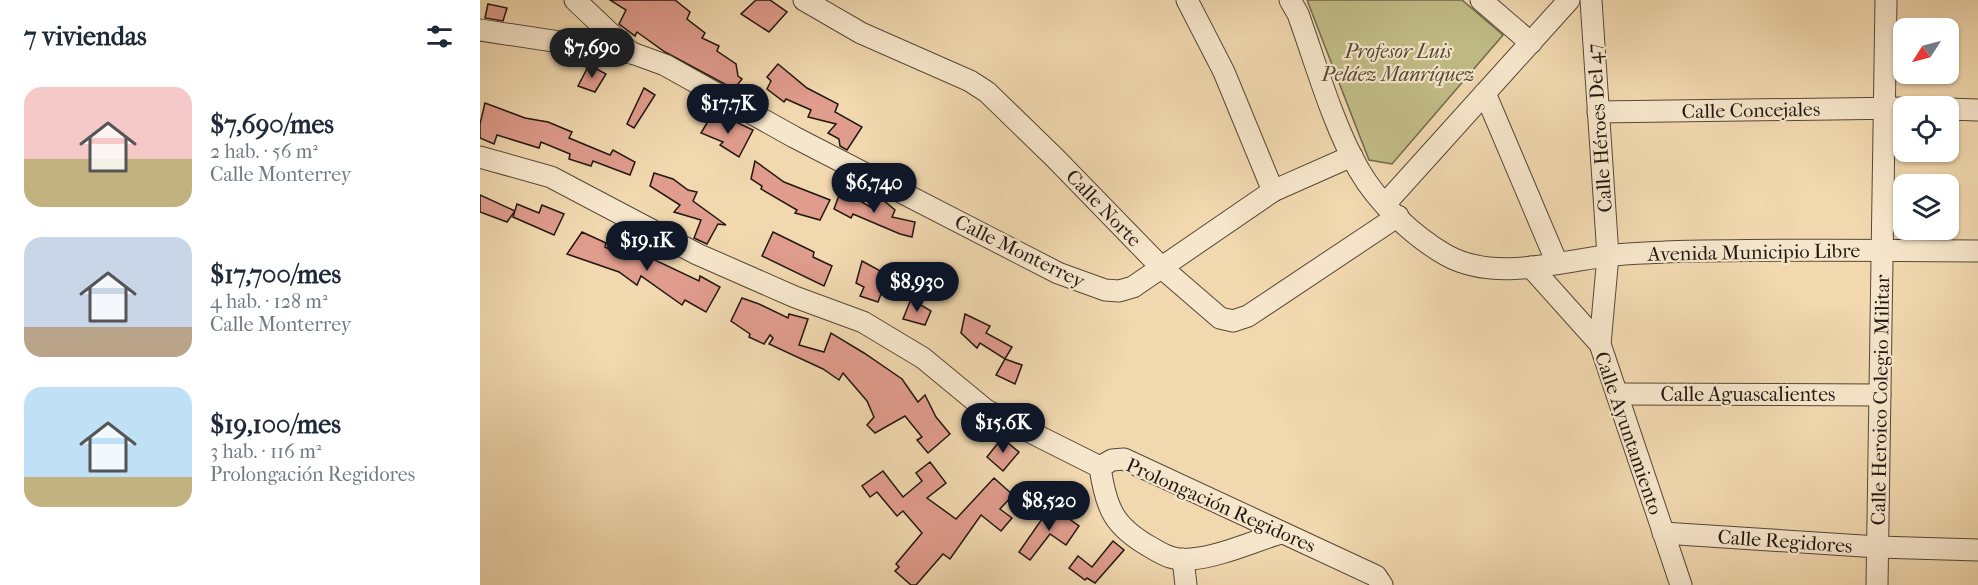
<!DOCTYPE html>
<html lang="es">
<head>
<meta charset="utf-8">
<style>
	:root { --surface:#fff; --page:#f6f6f7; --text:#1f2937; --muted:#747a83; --accent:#111827 }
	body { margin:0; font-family:"IM FELL French Canon",serif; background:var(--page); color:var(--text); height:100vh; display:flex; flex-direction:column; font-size:22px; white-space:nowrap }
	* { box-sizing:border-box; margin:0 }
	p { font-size:20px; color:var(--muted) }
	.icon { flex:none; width:33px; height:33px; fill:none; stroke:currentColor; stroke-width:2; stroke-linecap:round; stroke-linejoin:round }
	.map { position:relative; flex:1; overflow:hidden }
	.details { display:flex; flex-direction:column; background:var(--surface); width:480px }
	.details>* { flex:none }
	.needle { width:39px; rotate:234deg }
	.buttons { position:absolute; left:1413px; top:18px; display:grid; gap:12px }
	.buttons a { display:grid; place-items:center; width:66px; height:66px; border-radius:12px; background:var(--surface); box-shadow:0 2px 4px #0004; font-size:30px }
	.price { position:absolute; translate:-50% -51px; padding:0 14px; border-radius:21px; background:var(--accent); color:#fff; font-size:20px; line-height:39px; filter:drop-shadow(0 2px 3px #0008) }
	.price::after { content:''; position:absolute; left:50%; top:36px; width:18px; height:14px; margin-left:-9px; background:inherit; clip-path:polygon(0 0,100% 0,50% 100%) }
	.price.selected { background:#222; color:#fff }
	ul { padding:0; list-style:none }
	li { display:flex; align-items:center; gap:18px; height:150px; padding:0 24px }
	li span { display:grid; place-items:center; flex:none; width:168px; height:120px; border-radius:18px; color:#555 }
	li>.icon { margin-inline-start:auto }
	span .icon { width:72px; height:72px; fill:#fffc; stroke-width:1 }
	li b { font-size:26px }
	h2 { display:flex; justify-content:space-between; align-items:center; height:72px; padding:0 24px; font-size:26px }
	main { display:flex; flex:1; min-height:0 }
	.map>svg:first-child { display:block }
</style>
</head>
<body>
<main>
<section class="details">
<h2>7 viviendas<svg class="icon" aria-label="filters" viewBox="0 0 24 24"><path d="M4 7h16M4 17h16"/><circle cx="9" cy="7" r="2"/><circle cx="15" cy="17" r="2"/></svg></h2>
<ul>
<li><span style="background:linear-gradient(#f6c9c9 60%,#c2b280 0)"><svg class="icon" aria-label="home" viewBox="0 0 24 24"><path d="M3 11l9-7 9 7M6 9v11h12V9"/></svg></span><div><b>$7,690/mes</b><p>2 hab. · 56 m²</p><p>Calle Monterrey</p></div></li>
<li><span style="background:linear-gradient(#c9d6e8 75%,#b9a48a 0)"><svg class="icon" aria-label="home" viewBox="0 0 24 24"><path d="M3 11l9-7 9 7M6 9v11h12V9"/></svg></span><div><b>$17,700/mes</b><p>4 hab. · 128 m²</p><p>Calle Monterrey</p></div></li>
<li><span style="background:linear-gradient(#bfe0f5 75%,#c2b280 0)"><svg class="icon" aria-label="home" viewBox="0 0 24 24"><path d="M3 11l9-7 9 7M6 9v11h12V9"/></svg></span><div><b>$19,100/mes</b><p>3 hab. · 116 m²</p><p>Prolongación Regidores</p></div></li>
</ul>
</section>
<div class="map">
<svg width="1498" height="585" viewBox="0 0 1498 585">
	<rect width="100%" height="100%" fill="#f1d8af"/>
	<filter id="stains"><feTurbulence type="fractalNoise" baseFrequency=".00333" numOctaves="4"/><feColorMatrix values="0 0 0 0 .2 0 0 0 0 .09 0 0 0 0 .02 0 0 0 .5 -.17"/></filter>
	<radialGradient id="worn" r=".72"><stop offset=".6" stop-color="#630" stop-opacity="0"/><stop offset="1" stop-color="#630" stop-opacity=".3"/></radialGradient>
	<path fill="#c1bc86" stroke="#716a4c" stroke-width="1.5" d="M 827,0 L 982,0 L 1023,35 L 912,164 L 889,160 Z"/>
	<g fill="#e09c8d" stroke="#211811" stroke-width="1.5">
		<path d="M 130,0 L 195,0 L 210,12 L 207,19 L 225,33 L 222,38 L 239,46 L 237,51 L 256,64 L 258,76 L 262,79 L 254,89 L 185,52 L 157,32 L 155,36 L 139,24 L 146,10 Z"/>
		<path d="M 276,0 L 290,0 L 307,12 L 289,32 L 261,14 Z"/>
		<path d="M 8,4 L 27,8 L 23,21 L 5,18 Z"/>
		<path d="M 298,64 L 327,88 L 358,104 L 355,112 L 382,127 L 367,150 L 360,146 L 359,139 L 348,133 L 356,124 L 328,117 L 331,110 L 306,99 L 304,102 L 287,89 L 291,81 L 287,77 Z"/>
		<path d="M 109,65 L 126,74 L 115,92 L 98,86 Z"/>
		<path d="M 164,88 L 175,95 L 154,128 L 147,124 Z"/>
		<path d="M 5,103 L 45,118 L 68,122 L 92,132 L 89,138 L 130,155 L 133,150 L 155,162 L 150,175 L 113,161 L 111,166 L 89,159 L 90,154 L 61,142 L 59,148 L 17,135 L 14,144 L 0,138 L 0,124 Z"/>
		<path d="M 233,113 L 251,129 L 256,122 L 273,130 L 259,157 L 240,145 L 243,142 L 221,133 Z"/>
		<path d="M 275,161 L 304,182 L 350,200 L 340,220 L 315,213 L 317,210 L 281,189 L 282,186 L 271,179 Z"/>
		<path d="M 174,173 L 193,179 L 208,190 L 217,192 L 213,201 L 246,225 L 238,224 L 227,244 L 214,238 L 221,220 L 194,212 L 200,205 L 170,186 Z"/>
		<path d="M 361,190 L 392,208 L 397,195 L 415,210 L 412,217 L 435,222 L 432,237 L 420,234 L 373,214 L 371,218 L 354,209 Z"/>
		<path d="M 0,195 L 35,211 L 27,222 L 0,212 Z"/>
		<path d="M 37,204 L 59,213 L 62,205 L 84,214 L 74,235 L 33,217 Z"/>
		<path d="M 102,232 L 126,243 L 125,247 L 149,259 L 156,251 L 219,281 L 220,276 L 240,287 L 226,312 L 205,300 L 202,305 L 161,276 L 157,285 L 139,272 L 87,254 Z"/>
		<path d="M 293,232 L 334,252 L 333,257 L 352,266 L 344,286 L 282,256 Z"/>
		<path d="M 382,261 L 408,275 L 398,302 L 380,296 L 384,287 L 376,283 Z"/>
		<path d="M 262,298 L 279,304 L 308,318 L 309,314 L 328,319 L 319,345 L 344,352 L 351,333 L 384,353 L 422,379 L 438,402 L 445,395 L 456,417 L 470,434 L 448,453 L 437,440 L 442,437 L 425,416 L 395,433 L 387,425 L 394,417 L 387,401 L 363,373 L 359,380 L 343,369 L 289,344 L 293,338 L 290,335 L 284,344 L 269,337 L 270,334 L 251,321 Z"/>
		<path d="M 431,299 L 451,311 L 445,325 L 423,319 Z"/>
		<path d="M 485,314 L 510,326 L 506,333 L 532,347 L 525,359 L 500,343 L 497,348 L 481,333 Z"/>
		<path d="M 525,359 L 542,365 L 535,384 L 516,375 Z"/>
		<path d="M 522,438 L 539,452 L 523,471 L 507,457 Z"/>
		<path d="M 450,462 L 466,483 L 447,498 L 476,519 L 514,478 L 533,495 L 520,509 L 532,518 L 521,531 L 501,515 L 470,559 L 463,554 L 436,585 L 431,585 L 415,571 L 419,567 L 416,564 L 442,533 L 423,511 L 417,516 L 397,492 L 390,497 L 382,486 L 403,471 L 423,497 L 442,481 L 436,473 Z"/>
		<path d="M 571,506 L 599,526 L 586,545 L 570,534 L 550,560 L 539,552 Z"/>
		<path d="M 633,541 L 644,550 L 615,583 L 607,578 L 605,580 L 589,568 L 598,556 L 612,567 Z"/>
	</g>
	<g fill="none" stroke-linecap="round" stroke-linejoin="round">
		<g stroke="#554838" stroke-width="23">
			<g id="minor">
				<path d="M 95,0 L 151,53"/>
				<path d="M 324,0 L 381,33 L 490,81 L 507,92 L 575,158 L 681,267 L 740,318 L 753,321 L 768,316 L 918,216"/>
				<path d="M 707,0 L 744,72 L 793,191"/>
				<path d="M 810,0 L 818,14 C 836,64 853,125 879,170 C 898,203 933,236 966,255 C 1014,282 1076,262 1126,256 C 1146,253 1166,253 1185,252 C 1289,249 1394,250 1498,251"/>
				<path d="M 1001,0 L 1051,43"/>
				<path d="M 1111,0 L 1128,256 L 1120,344"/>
				<path d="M 0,30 L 152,53 L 185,65 L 314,137 L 578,273 L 625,290 L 639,291 L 653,287 L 793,191 L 872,156"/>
				<path d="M 1005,93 L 1077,263"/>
				<path d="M 1468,109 L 1498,110"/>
				<path d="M 1118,112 L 1424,108"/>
				<path d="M 0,157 L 71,177 L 217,254 L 315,297 L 383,322 L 443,358 L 506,410 L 620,467 L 632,460 L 644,459 L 896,576 L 902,585"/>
				<path d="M 905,204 L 1089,0"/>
				<path d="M 1051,267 L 1120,344 L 1201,585"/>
				<path d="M 1137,394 L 1400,395"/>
				<path d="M 620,467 C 626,509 634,527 672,548 C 685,556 696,561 711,559 C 739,557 774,541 801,533"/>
				<path d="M 1183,533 L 1398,547 L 1498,550"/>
				<path d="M 703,559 L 706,585"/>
				<path d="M 1397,585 L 1406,0"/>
			</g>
		</g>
		<use href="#minor" stroke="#f6e6cb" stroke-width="21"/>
	</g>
	<g text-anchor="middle" stroke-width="4.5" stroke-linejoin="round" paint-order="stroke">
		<g font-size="20" font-style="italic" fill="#514934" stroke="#f6e6cb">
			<text x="918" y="58">Profesor Luis<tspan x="918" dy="23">Peláez Manríquez</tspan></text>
		</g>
		<g font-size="20" fill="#211811" stroke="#f6e6cb">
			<text transform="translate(1271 110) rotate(-1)" y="7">Calle Concejales</text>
			<text transform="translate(1119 128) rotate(-94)" y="7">Calle Héroes Del 47</text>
			<text transform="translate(624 208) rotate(46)" y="7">Calle Norte</text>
			<text transform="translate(540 251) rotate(26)" y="7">Calle Monterrey</text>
			<text transform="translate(1274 252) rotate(-1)" y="7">Avenida Municipio Libre</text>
			<text x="1268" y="401">Calle Aguascalientes</text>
			<text transform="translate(1400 400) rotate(-89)" y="7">Calle Heroico Colegio Militar</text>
			<text transform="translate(1149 433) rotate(71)" y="7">Calle Ayuntamiento</text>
			<text transform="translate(741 505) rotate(24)" y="7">Prolongación Regidores</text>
			<text transform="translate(1305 541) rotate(4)" y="7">Calle Regidores</text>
		</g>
	</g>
	<rect width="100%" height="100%" filter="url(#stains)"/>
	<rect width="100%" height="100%" fill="url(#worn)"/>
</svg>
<div class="buttons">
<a><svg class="needle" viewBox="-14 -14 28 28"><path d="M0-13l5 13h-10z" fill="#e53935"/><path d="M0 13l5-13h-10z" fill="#747a83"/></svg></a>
<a><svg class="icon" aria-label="locate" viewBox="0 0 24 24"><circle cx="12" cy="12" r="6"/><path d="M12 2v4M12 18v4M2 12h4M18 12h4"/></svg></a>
<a><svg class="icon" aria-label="layers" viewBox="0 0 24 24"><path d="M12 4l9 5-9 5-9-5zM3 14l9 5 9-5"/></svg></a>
</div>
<b class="price selected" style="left:112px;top:79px">$7,690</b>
<b class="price" style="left:248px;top:135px">$17.7K</b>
<b class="price" style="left:394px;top:214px">$6,740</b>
<b class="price" style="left:167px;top:272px">$19.1K</b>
<b class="price" style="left:437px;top:313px">$8,930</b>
<b class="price" style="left:523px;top:454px">$15.6K</b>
<b class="price" style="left:569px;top:532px">$8,520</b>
</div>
</main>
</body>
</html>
